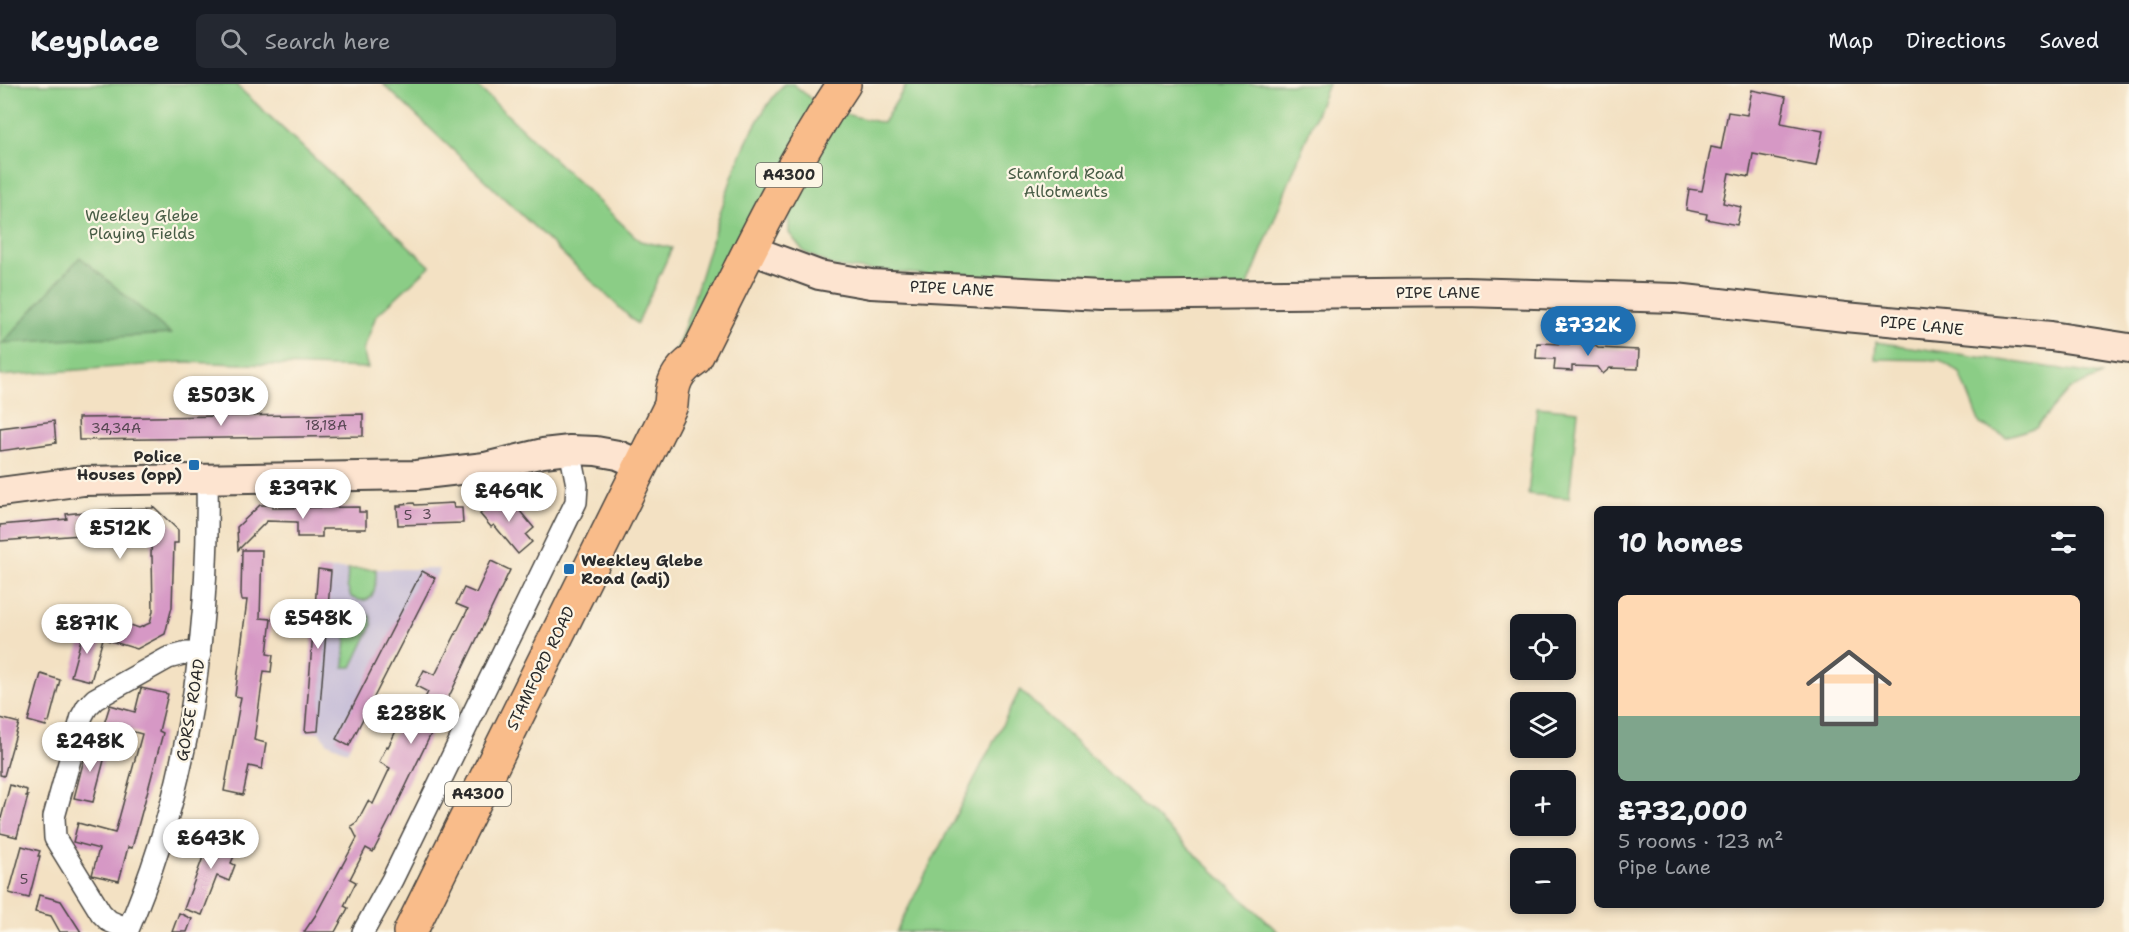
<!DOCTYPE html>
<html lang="en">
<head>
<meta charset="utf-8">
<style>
	:root { --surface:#171b24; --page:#242831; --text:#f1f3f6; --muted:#9ea1a6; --line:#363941; --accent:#1f6fb2 }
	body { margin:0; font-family:"Shantell Sans",sans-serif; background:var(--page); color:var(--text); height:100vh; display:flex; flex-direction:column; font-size:22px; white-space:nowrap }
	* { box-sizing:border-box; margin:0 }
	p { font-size:20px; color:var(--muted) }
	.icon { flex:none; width:33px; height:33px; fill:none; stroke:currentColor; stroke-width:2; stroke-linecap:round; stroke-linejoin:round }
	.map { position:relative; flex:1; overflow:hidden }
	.details { position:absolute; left:1594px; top:422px; width:510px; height:402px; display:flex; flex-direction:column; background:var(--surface); border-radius:9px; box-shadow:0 3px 9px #0003 }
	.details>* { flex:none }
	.controls { position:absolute; left:1510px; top:530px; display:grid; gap:12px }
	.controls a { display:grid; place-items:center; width:66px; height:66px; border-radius:9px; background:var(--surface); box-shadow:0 3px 9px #0003; font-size:30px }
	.price { position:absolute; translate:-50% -51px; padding:0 14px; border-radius:21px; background:#fff; color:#222; font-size:20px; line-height:39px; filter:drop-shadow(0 2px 3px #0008) }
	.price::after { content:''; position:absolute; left:50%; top:36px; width:18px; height:14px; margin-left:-9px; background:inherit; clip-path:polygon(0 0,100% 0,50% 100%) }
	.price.selected { background:var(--accent); color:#fff }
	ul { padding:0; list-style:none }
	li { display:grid; align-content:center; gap:12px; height:318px; padding:0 24px }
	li+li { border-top:2px solid var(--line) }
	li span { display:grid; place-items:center; height:186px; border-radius:9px; color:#555 }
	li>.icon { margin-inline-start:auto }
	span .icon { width:108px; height:108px; fill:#fffc; stroke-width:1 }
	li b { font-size:26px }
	h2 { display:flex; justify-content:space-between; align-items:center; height:72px; padding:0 24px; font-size:26px }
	header { display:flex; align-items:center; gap:36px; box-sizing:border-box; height:84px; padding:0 30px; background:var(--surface); border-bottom:2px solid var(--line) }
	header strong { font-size:28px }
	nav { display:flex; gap:33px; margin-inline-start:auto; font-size:21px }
	.search { width:420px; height:54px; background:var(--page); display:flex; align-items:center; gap:15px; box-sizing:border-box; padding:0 21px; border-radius:9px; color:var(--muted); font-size:22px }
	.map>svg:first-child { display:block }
</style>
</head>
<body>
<header>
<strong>Keyplace</strong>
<div class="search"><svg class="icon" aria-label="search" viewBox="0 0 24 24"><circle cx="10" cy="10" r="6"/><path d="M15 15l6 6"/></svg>Search here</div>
<nav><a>Map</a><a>Directions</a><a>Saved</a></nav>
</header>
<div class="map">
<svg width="2129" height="848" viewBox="0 0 2129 848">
	<rect width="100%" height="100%" fill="#fcf5e5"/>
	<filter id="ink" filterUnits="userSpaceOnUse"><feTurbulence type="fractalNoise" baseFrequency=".0167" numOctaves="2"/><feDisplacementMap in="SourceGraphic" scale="12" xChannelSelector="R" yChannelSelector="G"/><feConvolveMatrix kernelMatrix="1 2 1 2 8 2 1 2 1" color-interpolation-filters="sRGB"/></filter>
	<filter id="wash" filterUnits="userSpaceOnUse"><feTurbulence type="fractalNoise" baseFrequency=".008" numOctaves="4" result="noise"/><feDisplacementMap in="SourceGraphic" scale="24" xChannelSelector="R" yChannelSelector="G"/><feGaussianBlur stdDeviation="1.35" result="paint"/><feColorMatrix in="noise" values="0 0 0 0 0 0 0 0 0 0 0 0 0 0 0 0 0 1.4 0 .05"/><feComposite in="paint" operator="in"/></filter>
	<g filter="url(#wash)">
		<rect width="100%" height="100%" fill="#f3e1c3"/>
		<path fill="#c8bfd8" d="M 318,485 L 440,485 L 347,667 L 328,659 L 319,648 L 304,649 Z"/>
		<g fill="#8bcd86" stroke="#5b7c58" stroke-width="1.5">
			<path d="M 0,0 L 235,0 L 430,182 L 376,232 L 363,267 L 368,284 L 182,278 L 0,292 Z"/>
			<path d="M 383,0 L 475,0 L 640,157 L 672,164 L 637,240 Z"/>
			<path d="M 784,0 L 793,0 L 819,21 L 676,286 L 670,283 C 685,244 697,205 709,165 C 727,107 743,46 784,0 Z"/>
			<path d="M 907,0 L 1328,0 L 1247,204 L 1043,201 L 835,183 L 804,168 L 789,149 L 788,123 L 840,29 L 883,39 Z"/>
			<path d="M 1876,258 L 2102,291 L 2070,305 L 2036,343 L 2006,353 L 1980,340 L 1960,289 L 1940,276 L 1875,275 Z"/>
			<path d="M 1537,323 L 1578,327 L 1569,414 L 1528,410 Z"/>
			<path d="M 348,485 L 376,485 C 376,502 376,525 351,513 L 347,502 Z"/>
			<path d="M 361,528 L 370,532 L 372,541 L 352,583 L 344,583 L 347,539 L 350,534 Z"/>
			<path d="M 1020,606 L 1278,848 L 896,848 Z"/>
		</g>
		<path fill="#70b073" stroke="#4e6e4f" stroke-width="1.5" d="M 80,173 L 171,250 L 3,259 Z"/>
		<g id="blocks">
			<g fill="#d698c5">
				<path d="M 1752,6 L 1786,13 L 1781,39 L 1823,47 L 1816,82 L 1753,70 L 1749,93 L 1729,89 L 1723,119 L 1741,123 L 1737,141 L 1706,135 L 1707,130 L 1686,126 L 1689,105 L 1702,107 L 1711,63 L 1721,65 L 1728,28 L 1747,31 Z"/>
				<path d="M 1537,259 L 1594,261 L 1598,264 L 1639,266 L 1638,285 L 1610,284 L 1603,290 L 1598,283 L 1572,282 L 1572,287 L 1554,286 L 1555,275 L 1536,274 Z"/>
				<path d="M 363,330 L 363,352 L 79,356 L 78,334 Z"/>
				<path d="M 54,337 L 56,359 L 0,367 L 0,344 Z"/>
				<path d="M 505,409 L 534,444 L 526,451 L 532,458 L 518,470 L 494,441 L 491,443 L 480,430 Z"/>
				<path d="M 414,419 L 415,421 L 453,419 L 454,424 L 462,424 L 463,439 L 398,441 L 397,422 L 401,422 L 401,420 Z"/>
				<path d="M 260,421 L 273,421 L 273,424 L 359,423 L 359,428 L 366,428 L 366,445 L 322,445 L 322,453 L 297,453 L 297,438 L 267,437 L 238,466 L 237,443 Z"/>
				<path d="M 153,422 L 178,446 L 178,459 L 174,459 L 172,523 L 165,550 L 137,565 L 107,556 L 113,535 L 139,544 L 150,539 L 153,527 L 152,472 L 151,472 L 152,442 L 112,443 L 103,455 L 80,435 L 81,451 L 0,457 L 0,441 L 67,435 L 66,430 L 115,425 L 153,424 Z"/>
				<path d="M 242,466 L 262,466 L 260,534 L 271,535 L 267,570 L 273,571 L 271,588 L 264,587 L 254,656 L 266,659 L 262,685 L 249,682 L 243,711 L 224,707 L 241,613 L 235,612 L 247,516 L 242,516 L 241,510 Z"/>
				<path d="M 491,477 L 510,486 L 389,737 L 373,768 L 366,764 L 350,795 L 356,798 L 344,822 L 348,824 L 335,848 L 304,848 L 315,832 L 357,754 L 351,742 L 357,738 L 368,717 L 373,720 L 390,684 L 379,678 L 387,662 L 388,663 L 397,645 L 407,649 L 428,608 L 416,602 L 424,586 L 435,591 L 468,525 L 456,520 L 464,504 L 476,509 Z"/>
				<path d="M 318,485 L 331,487 L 318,647 L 305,648 Z"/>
				<path d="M 422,487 L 435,494 L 349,662 L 336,655 Z"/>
				<path d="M 84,545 L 104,551 L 91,597 L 71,592 Z"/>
				<path d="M 41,590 L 60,596 L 49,638 L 47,638 L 46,642 L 28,637 Z"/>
				<path d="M 141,604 L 168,610 L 159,647 L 163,649 L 149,702 L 132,764 L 128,763 L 119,797 L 92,791 L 99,765 L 73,758 L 78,739 L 115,749 L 142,650 L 104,640 L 110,621 L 135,628 Z"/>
				<path d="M 0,634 L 19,639 L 4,692 L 0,691 Z"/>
				<path d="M 88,660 L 107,665 L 93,718 L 74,714 Z"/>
				<path d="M 10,701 L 27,706 L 26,712 L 28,712 L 17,753 L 0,749 L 0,738 Z"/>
				<path d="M 214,743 L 232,750 L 226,767 L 235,770 L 231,779 L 235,781 L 229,797 L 217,792 L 202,831 L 184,825 Z"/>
				<path d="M 22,762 L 40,767 L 38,772 L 40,772 L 29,814 L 9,809 Z"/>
				<path d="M 39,811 L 61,817 L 81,848 L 60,848 L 51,832 L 35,828 Z"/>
				<path d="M 179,829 L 192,835 L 187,848 L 172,848 Z"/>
			</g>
		</g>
	</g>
	<g filter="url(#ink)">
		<use href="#blocks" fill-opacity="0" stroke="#494642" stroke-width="1.5"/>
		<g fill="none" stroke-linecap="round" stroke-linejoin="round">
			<g stroke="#494642" stroke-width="24">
				<g id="street">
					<path d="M 128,845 L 109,837 L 101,829 L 61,764 L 55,754 L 54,733 L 82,632 L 87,623 L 95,615 L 168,574 L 187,569 L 200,570"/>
					<path d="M 127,848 C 189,705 210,550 207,395"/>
					<path d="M 363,848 L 392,796 L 576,418 L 577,401 L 570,366"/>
				</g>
			</g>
			<g stroke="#494642" stroke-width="32">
				<g id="secondary">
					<path d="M 749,165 L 819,191 L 871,200 L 1101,212 L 1465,208 L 1676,214 L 1845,233 L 2051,252 L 2129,264"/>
					<path d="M 0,408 L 83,397 L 416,391 L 485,383 L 543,369 L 570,366 L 596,367 L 618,371 L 641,381"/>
				</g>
			</g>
			<g stroke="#494642" stroke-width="36">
				<path id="primary" d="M 410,848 L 671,321 C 672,299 676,288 695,275 C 742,182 786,87 844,0"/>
			</g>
			<use href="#street" stroke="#fff" stroke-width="21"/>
			<use href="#secondary" stroke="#fde4d0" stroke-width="28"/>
			<use href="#primary" stroke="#f9bc8a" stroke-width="33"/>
		</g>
	</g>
	<g fill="#1f6fb2" stroke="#fcf5e5" stroke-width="2">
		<rect x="188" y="375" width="12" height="12" rx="3"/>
		<rect x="563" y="479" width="12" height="12" rx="3"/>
	</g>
	<g text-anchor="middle" stroke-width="4.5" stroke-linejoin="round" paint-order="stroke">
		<g font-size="14" fill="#564652">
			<text x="326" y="346">18,18A</text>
			<text x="116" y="349">34,34A</text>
			<text x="427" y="435">3</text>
			<text x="408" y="436">5</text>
			<text x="24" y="800">5</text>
		</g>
		<g fill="#fcf5e5" stroke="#6a6863" stroke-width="1.5">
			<rect x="756" y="79" width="66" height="24" rx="4.5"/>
			<rect x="445" y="698" width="66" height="24" rx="4.5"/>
		</g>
		<g font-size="15" font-weight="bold" fill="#2b2b2b">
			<text x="789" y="96">A4300</text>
			<text x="478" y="715">A4300</text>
		</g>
		<g font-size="16" fill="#485c46" stroke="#fcf5e5">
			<text x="1066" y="95">Stamford Road<tspan x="1066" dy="18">Allotments</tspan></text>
			<text x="142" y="137">Weekley Glebe<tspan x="142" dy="18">Playing Fields</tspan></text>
		</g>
		<g font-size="16" fill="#2b2b2b" stroke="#fcf5e5">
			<text transform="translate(952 204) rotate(3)" y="6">PIPE LANE</text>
			<text x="1438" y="214">PIPE LANE</text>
			<text transform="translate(1922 241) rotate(6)" y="6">PIPE LANE</text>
			<text transform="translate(540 584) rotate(-64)" y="6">STAMFORD ROAD</text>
			<text transform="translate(190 626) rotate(-80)" y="6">GORSE ROAD</text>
		</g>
		<g font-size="16" font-weight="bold" fill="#2b2b2b" stroke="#fcf5e5" text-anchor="end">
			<text x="182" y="378">Police<tspan x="182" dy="18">Houses (opp)</tspan></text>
			<text x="581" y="482" text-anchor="start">Weekley Glebe<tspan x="581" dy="18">Road (adj)</tspan></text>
		</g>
	</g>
</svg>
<div class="controls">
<a><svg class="icon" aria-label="locate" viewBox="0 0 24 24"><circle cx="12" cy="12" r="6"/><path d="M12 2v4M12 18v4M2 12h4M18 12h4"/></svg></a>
<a><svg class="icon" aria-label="layers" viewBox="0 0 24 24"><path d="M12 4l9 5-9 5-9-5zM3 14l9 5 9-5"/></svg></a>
<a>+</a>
<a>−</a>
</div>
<b class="price selected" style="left:1588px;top:273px">£732K</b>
<b class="price" style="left:221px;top:343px">£503K</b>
<b class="price" style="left:303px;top:436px">£397K</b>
<b class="price" style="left:509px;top:439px">£469K</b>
<b class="price" style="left:120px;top:476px">£512K</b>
<b class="price" style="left:318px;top:566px">£548K</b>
<b class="price" style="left:87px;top:571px">£871K</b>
<b class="price" style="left:411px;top:661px">£288K</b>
<b class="price" style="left:90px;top:689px">£248K</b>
<b class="price" style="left:211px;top:786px">£643K</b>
<section class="details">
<h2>10 homes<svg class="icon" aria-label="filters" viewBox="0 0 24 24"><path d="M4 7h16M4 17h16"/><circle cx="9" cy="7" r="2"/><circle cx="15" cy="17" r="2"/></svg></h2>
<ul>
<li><span style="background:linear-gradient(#ffd9b3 65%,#7fa58c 0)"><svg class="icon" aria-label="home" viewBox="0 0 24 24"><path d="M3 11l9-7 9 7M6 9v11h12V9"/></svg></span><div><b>£732,000</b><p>5 rooms · 123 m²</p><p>Pipe Lane</p></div></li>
</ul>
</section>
</div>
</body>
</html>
